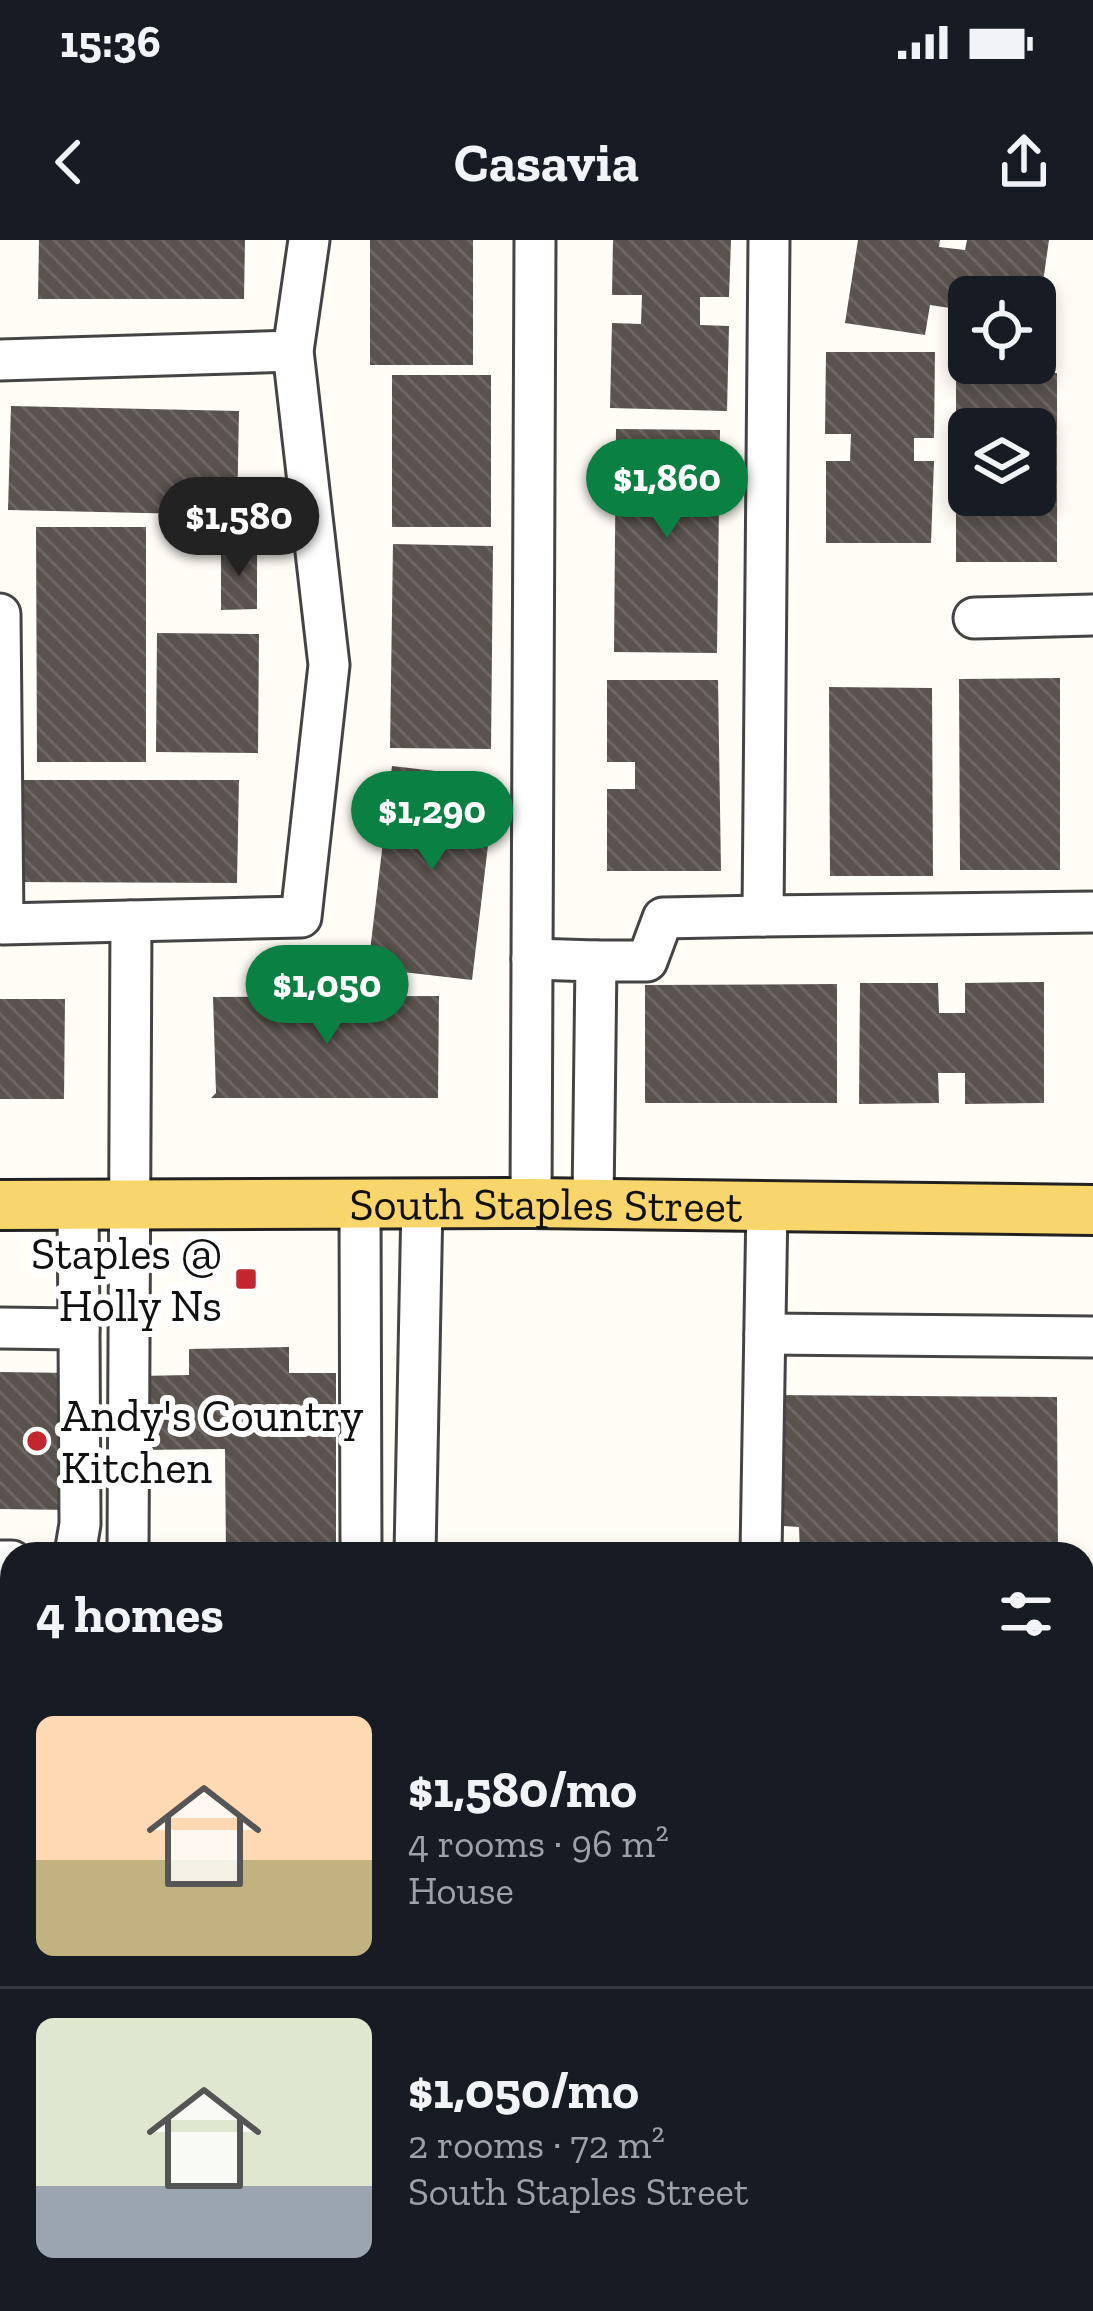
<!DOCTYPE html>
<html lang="en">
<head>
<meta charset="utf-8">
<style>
	:root { --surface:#171b24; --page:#20242c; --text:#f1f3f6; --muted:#9ea1a6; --line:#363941; --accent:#0b8043 }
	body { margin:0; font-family:"Zilla Slab",serif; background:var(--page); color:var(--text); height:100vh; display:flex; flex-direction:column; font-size:45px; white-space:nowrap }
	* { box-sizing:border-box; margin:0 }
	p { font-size:39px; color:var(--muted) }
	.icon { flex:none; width:66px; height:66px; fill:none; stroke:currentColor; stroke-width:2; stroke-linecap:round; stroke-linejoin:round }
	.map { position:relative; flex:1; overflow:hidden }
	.drawer { position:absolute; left:0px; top:1302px; width:1095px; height:771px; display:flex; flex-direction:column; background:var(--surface); border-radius:36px 36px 0 0; box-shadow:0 6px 18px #0003 }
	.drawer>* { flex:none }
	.buttons { position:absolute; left:948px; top:36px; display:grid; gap:24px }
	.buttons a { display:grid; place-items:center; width:108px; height:108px; border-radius:18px; background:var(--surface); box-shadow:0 6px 18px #0003; font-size:60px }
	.price { position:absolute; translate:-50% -102px; padding:0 27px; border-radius:42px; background:var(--accent); color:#fff; font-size:39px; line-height:78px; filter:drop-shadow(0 3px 6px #0008) }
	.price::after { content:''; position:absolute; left:50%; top:72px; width:36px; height:27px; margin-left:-18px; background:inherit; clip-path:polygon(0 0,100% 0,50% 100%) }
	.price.current { background:#222; color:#fff }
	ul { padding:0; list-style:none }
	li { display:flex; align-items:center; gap:36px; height:300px; padding:0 36px }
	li+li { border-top:3px solid var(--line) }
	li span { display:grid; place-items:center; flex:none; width:336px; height:240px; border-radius:18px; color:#555 }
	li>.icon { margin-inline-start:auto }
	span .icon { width:144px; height:144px; fill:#fffc; stroke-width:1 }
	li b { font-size:51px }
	h2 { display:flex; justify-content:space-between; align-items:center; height:144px; padding:0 36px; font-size:51px }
	.status { display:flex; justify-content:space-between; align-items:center; height:84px; padding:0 60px; background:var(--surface); direction:ltr }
	.status svg { height:33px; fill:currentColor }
	header { display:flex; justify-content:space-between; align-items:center; height:156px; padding:0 36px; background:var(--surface); font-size:54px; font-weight:700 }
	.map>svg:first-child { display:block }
</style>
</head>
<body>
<div class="status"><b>15:36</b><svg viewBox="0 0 49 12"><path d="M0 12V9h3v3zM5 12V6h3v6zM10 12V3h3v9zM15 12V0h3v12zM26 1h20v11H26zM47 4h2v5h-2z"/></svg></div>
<header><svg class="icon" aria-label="back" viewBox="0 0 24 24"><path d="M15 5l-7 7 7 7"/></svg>Casavia<svg class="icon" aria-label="share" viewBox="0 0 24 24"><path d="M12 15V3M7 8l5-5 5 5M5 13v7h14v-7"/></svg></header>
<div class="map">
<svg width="1093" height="2071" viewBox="0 0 1093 2071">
	<defs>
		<pattern id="building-back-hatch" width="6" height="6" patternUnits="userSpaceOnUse" patternTransform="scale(3)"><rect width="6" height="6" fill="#5a524d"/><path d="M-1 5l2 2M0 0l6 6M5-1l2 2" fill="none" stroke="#6d6662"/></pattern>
	</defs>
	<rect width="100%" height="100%" fill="#fffdf5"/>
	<g fill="url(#building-back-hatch)" fill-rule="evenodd">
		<path d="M 39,0 L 245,0 L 244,59 L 38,59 Z"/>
		<rect x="370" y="0" width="103" height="125"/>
		<path d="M 613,0 L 731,0 L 729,57 L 700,57 L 700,85 L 729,86 L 727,171 L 610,168 L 612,83 L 641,84 L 642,55 L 612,55 Z"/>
		<path d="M 858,0 L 940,0 L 939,7 L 965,10 L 967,0 L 1049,0 L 1038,77 L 1035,77 L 1035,57 L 969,57 L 969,101 L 952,99 L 957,69 L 930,65 L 925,95 L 845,83 Z"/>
		<path d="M 826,112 L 935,112 L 934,198 L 914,198 L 914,221 L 934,221 L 931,303 L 826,303 L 826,221 L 850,221 L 851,194 L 825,194 Z"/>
		<path d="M 956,133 L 1057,133 L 1057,322 L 956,322 ZM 969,189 L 1035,189 L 1035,255 L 969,255 Z"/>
		<rect x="392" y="135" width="99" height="152"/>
		<path d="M 11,166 L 239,171 L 237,275 L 8,270 Z"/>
		<path d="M 616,189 L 720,190 L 717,413 L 614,412 Z"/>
		<path d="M 36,287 L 146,287 L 146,522 L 37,522 Z"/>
		<path d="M 393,304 L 493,306 L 491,509 L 390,508 Z"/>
		<path d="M 221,308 L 257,308 L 257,369 L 221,370 Z"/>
		<path d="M 157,393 L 259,394 L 258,513 L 156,512 Z"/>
		<path d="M 1060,438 L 1060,630 L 960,630 L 959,439 Z"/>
		<path d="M 607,440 L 718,440 L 721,631 L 607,631 L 607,549 L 635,549 L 635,522 L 607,522 Z"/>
		<path d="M 829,447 L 932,448 L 933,636 L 830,636 Z"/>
		<path d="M 392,526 L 496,538 L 472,740 L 368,728 Z"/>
		<path d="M 13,540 L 239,540 L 237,643 L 13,642 Z"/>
		<path d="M 1044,742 L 1044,863 L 965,864 L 965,833 L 938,833 L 939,863 L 859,864 L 860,743 L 938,743 L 939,773 L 965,773 L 965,743 Z"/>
		<path d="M 837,744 L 837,863 L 645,863 L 645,745 Z"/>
		<path d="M 439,756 L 438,858 L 211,858 L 216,853 L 213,757 Z"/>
		<path d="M 0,759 L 65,759 L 64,859 L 0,859 Z"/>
		<path d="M 289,1107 L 289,1133 L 336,1133 L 336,1305 L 309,1306 L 309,1314 L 226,1314 L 225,1209 L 140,1210 L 140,1136 L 189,1135 L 189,1109 Z"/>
		<path d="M 0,1132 L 74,1133 L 74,1270 L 0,1269 Z"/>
		<path d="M 771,1155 L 1057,1157 L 1058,1314 L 800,1314 L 799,1287 L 768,1285 Z"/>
		<path d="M 1083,1573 L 1093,1573 L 1093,2071 L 449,2071 L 449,2061 L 1083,2061 Z"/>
		<rect x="0" y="1771" width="12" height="120"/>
		<path d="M 0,1993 L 12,1994 L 12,2061 L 80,2061 L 80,2070 L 0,2069 Z"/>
	</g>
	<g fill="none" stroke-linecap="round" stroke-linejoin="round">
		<g stroke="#444" stroke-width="45">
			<g id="minor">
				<path d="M 769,0 L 763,676 L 1093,672"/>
				<path d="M 0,120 L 293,111"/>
				<path d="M 0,374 L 3,684 L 301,677 L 329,425 L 293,111 L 309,0"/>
				<path d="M 974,378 L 1093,375"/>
				<path d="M 532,719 L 596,721 L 593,964"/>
				<path d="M 596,721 L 647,721 L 663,678 L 763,676"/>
				<path d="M 531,963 L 535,0"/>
				<path d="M 360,964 L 361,1314"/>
				<path d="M 0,1088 L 79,1089 L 78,965"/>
				<path d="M 765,1094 L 1093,1097"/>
				<path d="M 75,1314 L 80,1284 L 79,1089"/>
				<path d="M 128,1314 L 131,681"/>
				<path d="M 415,1314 L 422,963"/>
				<path d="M 761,1314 L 767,966"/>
				<path d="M 0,1321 L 12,1321"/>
				<path d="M 1083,1503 L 1093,1502"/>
				<path d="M 0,1709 L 12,1709"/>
				<path d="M 0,1928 L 12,1929"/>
			</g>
		</g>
		<g stroke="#222" stroke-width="54">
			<g id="major">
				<path id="s1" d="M 0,965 L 531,963 L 1093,970"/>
			</g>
		</g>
		<use href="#minor" stroke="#fff" stroke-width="39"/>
		<use href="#major" stroke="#f9d66b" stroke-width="48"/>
	</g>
	<g fill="#c4262e" stroke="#fff" stroke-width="4.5">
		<rect x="234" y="1027" width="24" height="24" rx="6"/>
		<circle cx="37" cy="1201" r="12"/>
	</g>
	<g text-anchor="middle" stroke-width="12" stroke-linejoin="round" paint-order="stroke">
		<g font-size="45" fill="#111" stroke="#fff">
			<text dy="16" stroke="none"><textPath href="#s1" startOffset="546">South Staples Street</textPath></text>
		</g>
		<g font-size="45" fill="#111" stroke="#fff" text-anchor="end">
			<text x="222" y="1029">Staples @<tspan x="222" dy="52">Holly Ns</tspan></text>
			<text x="61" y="1191" text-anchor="start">Andy's Country<tspan x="61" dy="52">Kitchen</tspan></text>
		</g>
	</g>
</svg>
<div class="buttons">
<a><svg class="icon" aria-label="locate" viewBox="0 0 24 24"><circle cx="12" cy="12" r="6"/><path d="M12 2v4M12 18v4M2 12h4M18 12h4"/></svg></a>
<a><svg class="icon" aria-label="layers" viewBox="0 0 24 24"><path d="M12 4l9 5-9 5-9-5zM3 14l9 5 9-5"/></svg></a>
</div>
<b class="price" style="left:667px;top:301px">$1,860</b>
<b class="price current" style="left:239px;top:339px">$1,580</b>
<b class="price" style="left:432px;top:633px">$1,290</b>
<b class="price" style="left:327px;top:807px">$1,050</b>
<section class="drawer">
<h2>4 homes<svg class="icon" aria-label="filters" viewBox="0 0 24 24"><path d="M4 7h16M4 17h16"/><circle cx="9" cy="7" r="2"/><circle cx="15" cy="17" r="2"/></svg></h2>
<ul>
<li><span style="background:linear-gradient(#ffd9b3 60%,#c2b280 0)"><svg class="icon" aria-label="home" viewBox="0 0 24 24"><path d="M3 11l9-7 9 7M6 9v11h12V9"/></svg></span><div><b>$1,580/mo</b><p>4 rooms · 96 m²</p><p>House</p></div></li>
<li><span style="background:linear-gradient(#dfe7d0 70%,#9aa5b1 0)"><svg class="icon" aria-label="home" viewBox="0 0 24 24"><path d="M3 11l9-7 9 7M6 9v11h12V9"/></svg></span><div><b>$1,050/mo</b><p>2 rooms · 72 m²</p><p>South Staples Street</p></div></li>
</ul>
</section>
</div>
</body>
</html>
